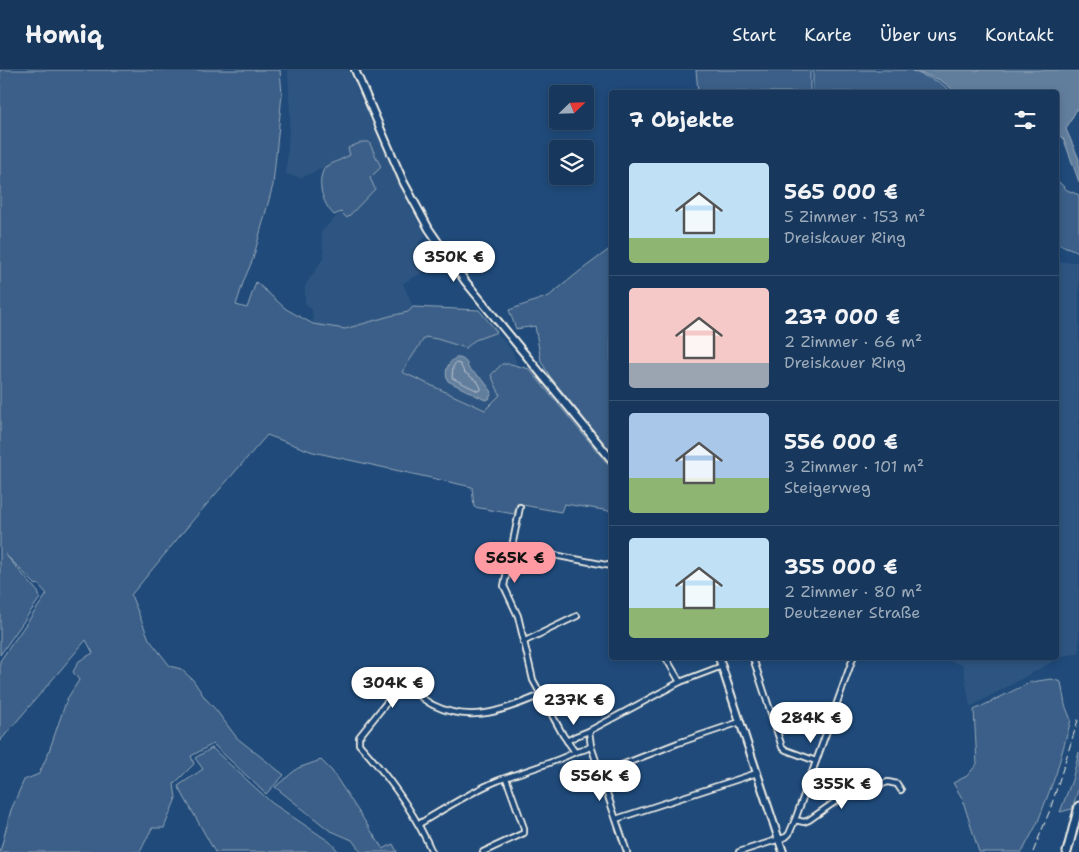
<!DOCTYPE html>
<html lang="de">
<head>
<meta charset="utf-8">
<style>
	:root { --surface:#17385c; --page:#203f62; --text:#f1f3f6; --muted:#9eacbb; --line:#365272; --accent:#ff9aa2 }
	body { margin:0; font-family:"Shantell Sans",sans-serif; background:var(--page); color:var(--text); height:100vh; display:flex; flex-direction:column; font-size:19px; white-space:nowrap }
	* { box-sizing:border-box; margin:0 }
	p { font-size:16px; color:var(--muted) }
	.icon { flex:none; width:28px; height:28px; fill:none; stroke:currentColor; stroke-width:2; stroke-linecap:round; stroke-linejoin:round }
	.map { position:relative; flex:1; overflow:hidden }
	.drawer { position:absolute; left:609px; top:20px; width:450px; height:570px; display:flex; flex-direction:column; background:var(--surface); border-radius:5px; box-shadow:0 2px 8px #0003,0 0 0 1px var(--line) }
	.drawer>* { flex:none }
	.needle { width:32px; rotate:67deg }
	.fabs { position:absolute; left:549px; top:15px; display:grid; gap:10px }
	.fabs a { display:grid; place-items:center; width:45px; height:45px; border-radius:5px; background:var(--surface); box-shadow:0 2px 8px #0003,0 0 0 1px var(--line); font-size:25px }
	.price { position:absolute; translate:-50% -42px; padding:0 11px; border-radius:18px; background:#fff; color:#222; font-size:16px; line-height:32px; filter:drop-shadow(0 1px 2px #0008) }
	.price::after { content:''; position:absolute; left:50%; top:30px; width:15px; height:11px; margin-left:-8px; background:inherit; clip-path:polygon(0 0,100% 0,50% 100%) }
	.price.selected { background:var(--accent); color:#111 }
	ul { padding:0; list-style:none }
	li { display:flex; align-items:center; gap:15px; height:125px; padding:0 20px }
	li+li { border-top:1px solid var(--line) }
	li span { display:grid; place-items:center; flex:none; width:140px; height:100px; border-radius:5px; color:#555 }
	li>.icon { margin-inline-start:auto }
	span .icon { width:60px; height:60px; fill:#fffc; stroke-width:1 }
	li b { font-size:21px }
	h2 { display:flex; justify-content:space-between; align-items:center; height:60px; padding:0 20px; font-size:21px }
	header { display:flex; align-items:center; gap:30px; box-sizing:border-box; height:70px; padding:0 25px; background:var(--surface); border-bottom:1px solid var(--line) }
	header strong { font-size:24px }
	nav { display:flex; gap:28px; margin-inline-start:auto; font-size:18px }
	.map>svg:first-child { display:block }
</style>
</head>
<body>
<header>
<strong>Homiq</strong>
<nav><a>Start</a><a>Karte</a><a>Über uns</a><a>Kontakt</a></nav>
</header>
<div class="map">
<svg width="1079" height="782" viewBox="0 0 1079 782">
	<rect width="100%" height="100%" fill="#1f4a7a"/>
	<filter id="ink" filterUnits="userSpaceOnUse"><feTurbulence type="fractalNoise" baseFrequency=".02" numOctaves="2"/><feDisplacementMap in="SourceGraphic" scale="10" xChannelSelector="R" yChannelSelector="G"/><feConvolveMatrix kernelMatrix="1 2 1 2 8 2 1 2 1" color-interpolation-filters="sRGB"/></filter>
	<g filter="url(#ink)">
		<g fill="#2d5581">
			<path d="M 288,0 L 348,0 L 409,135 L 426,166 L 418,173 L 429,189 L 427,191 L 432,198 L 403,213 L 413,237 L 408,242 L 390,246 L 346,259 L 313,254 L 312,240 L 305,233 L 305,216 L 324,187 L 321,162 L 341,142 L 347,147 L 375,119 L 349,78 L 351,85 L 301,108 L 286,104 L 290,47 Z"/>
			<path d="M 1056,192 L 1079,192 L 1079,583 L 1063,586 L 970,637 L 963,595 L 944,589 L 900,590 L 900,588 L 1056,588 Z"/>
			<path d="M 497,262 L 512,281 L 517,293 L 506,295 L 500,325 L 485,340 L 402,302 L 425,267 L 437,269 L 466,278 L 474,270 Z"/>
		</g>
		<g fill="#3a5f88" stroke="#97a8b8">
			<path d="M 0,0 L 280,0 L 282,24 L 273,115 L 253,189 L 244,210 L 236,235 L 247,238 L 256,212 L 286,239 L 313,254 L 345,259 L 390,246 L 408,242 L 413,237 L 479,240 L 497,262 L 475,270 L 466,278 L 437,269 L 425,267 L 402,302 L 485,340 L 500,325 L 491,305 L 502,294 L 511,294 L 529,299 L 611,398 L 611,441 L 564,434 L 561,442 L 517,434 L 514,444 L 474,437 L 472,417 L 313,382 L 267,365 L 194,449 L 131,525 L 149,569 L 170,596 L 181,599 L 193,610 L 205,628 L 216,640 L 237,668 L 284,705 L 266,724 L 213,674 L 191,686 L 194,694 L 174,714 L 176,728 L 164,758 L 152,758 L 140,782 L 0,782 L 11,740 L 24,710 L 39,704 L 48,684 L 67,629 L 79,610 L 73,602 L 79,591 L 93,583 L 86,570 L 0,671 L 0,591 L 47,524 L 38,514 L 36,515 L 5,484 L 38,522 L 40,528 L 0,585 Z"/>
			<path d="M 696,0 L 810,0 L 810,22 L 698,22 Z"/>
			<path d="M 813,0 L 910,0 L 939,12 L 952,22 L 813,22 Z"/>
			<path d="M 362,72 L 369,72 L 381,97 L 370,108 L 375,119 L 347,148 L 341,142 L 334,145 C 322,133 316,112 325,97 L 350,85 L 348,78 Z"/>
			<path d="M 1056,109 L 1067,120 L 1079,125 L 1079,182 L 1056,173 Z"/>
			<path d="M 611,178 L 611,383 L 549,305 L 541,291 L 535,256 L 516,259 L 509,240 L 549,226 L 580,201 Z"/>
			<path d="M 1051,609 L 1061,612 L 1065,635 L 1071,650 L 1056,704 L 1037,754 L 1022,782 L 979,782 L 962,728 L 953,713 L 967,706 L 977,694 L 974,640 L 1031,612 Z"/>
			<path d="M 212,678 L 272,733 L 330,772 L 339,782 L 215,782 L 178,716 L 203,699 L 195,688 Z"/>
			<path d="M 1079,682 L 1079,717 L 1072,739 L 1060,742 L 1072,710 Z"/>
			<path d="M 321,690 L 332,701 L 383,779 L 393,774 L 397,782 L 361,782 L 352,770 L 329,760 L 275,717 L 298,698 Z"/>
		</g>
		<g fill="#627e9d" stroke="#9cacbb">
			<path d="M 912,0 L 1079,0 L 1079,35 L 1066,59 L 1079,89 L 1079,112 L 1064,70 L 1056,62 L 1056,22 L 956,22 L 940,10 Z"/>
			<path d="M 456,288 C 462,287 468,292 468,298 L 483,310 L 492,322 L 489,329 L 485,330 L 448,311 C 444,303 447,292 456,288 Z"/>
		</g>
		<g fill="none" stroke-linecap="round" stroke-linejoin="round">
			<path stroke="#bac3ca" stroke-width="1" d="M 456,293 L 460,294 L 464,302 L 478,312 L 481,318 L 481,320 L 478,321 L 452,308 L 453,297 Z"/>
			<g stroke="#f4f1e8" stroke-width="8">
				<g id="street">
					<path d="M 520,437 L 504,516 L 518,546 L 533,610 L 563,665 L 575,682"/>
					<path d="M 512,477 L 611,496"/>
					<path d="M 523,572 L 577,546"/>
					<path d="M 666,588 L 680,612"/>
					<path d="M 753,588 L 782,677 L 786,680 L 816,691"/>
					<path d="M 567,671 L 576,666 L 589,661 L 680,612 L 722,596"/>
					<path d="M 591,676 L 627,782"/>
					<path d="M 601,703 L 678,673 L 740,652"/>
					<path d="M 616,749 L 757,703"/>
					<path d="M 795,750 L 804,752 L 809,750 L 839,729 L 850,725 L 888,712 L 897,714 L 901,720"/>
					<path d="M 419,754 C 444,739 470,722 497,711 C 522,701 549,695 573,683 C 579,680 585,681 591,676 L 589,661"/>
					<path d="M 432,782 C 414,741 389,707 359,674 L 359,667 L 399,617 C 410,615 422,630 433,635 C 471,654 505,640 541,625"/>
					<path d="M 483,782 L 524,763 L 524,758 L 506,708"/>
					<path d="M 739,782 L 786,767 L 789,764 L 795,750 L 853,588"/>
				</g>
			</g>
			<g stroke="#f4f1e8" stroke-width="10">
				<g id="secondary">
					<path d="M 355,0 L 404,113 L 429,159 L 465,211 L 611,389"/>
					<path d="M 719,588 L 783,782"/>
				</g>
			</g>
			<g stroke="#f4f1e8" stroke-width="11">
				<path id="primary" d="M 1067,782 L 1079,736"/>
			</g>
			<use href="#street" stroke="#1f4a7a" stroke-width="4.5"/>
			<use href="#secondary" stroke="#1f4a7a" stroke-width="6"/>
			<use href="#primary" stroke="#1f4a7a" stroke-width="7"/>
			<path stroke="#f4f1e8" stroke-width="1" stroke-dasharray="8 4" stroke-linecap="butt" d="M 1033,782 L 1050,740 L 1079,647"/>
		</g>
	</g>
</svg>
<div class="fabs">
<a><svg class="needle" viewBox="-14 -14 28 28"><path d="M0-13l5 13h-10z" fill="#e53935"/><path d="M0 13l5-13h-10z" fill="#9eacbb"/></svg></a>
<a><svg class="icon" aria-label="layers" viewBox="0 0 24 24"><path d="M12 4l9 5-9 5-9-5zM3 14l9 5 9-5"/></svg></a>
</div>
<b class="price" style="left:454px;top:213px">350K €</b>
<b class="price selected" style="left:515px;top:514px">565K €</b>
<b class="price" style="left:393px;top:639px">304K €</b>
<b class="price" style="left:574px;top:656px">237K €</b>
<b class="price" style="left:811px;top:674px">284K €</b>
<b class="price" style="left:600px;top:732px">556K €</b>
<b class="price" style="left:842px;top:740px">355K €</b>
<section class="drawer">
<h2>7 Objekte<svg class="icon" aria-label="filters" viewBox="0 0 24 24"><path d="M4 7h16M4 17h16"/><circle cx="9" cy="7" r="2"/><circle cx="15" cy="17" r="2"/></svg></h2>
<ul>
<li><span style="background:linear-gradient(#bfe0f5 75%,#8fb573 0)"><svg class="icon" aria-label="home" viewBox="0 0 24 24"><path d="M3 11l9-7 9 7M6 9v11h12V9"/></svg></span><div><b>565 000 €</b><p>5 Zimmer · 153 m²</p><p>Dreiskauer Ring</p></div></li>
<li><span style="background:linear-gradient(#f6c9c9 75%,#9aa5b1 0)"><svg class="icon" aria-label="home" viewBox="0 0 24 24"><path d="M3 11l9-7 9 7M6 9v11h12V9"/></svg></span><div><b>237 000 €</b><p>2 Zimmer · 66 m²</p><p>Dreiskauer Ring</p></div></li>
<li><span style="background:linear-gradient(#a9c7e8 65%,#8fb573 0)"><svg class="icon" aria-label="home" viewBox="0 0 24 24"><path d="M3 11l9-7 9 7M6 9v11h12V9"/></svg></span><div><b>556 000 €</b><p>3 Zimmer · 101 m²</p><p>Steigerweg</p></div></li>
<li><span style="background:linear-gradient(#bfe0f5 70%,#8fb573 0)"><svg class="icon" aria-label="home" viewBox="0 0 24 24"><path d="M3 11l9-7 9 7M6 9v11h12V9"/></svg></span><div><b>355 000 €</b><p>2 Zimmer · 80 m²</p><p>Deutzener Straße</p></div></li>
</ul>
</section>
</div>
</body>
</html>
